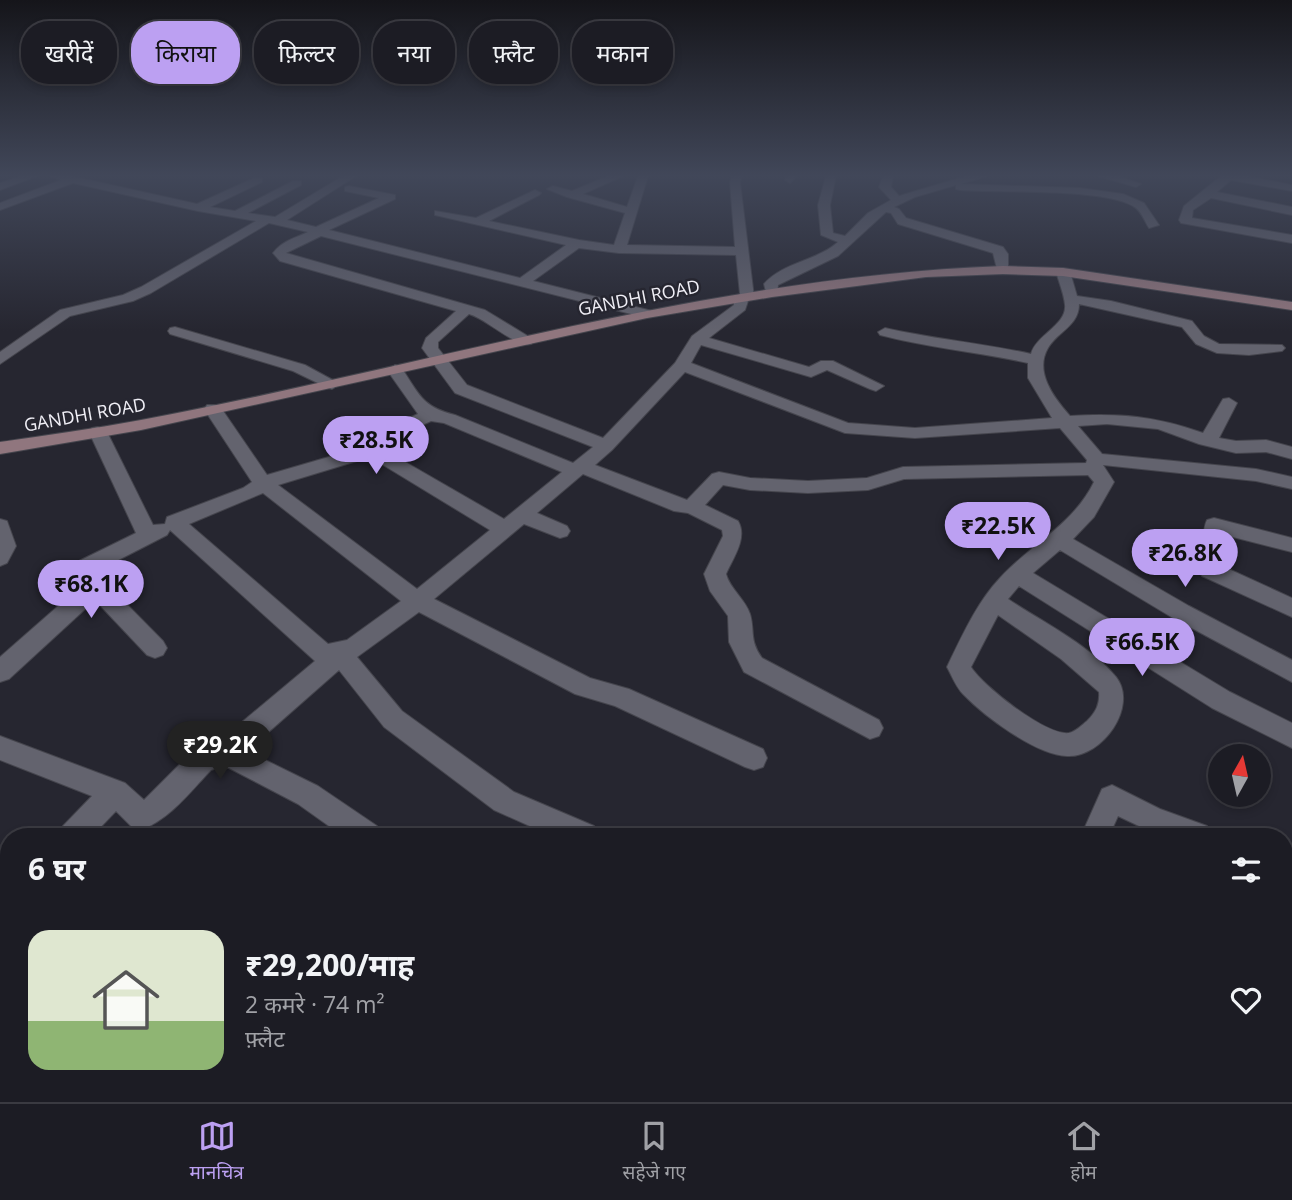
<!DOCTYPE html>
<html lang="hi">
<head>
<meta charset="utf-8">
<style>
	:root { --surface:#1c1c24; --page:#292931; --text:#f1f3f6; --muted:#a0a1a6; --line:#3a3a41; --accent:#bca0f2 }
	body { margin:0; font-family:"Open Sans","Noto Sans Devanagari",sans-serif; background:var(--page); color:var(--text); height:100vh; display:flex; flex-direction:column; font-size:26px; white-space:nowrap }
	* { box-sizing:border-box; margin:0 }
	p { font-size:23px; color:var(--muted) }
	.icon { flex:none; width:38px; height:38px; fill:none; stroke:currentColor; stroke-width:2; stroke-linecap:round; stroke-linejoin:round }
	.map { position:relative; flex:1; overflow:hidden }
	.drawer { position:absolute; left:0px; top:828px; width:1293px; height:275px; display:flex; flex-direction:column; background:var(--surface); border-radius:28px 28px 0 0; box-shadow:0 4px 10px #0003,0 0 0 2px var(--line) }
	.drawer>* { flex:none }
	.top-card { position:absolute; left:21px; top:21px; width:700px; height:63px; display:flex; gap:14px }
	.needle { width:46px; rotate:8deg }
	.fabs { position:absolute; left:1208px; top:744px; display:grid; gap:14px }
	.fabs a { display:grid; place-items:center; width:63px; height:63px; border-radius:50%; background:var(--surface); box-shadow:0 4px 10px #0003,0 0 0 2px var(--line); font-size:35px }
	.price { position:absolute; translate:-50% -60px; padding:0 16px; border-radius:24px; background:var(--accent); color:#111; font-size:23px; line-height:46px; filter:drop-shadow(0 2px 4px #0008) }
	.price::after { content:''; position:absolute; left:50%; top:42px; width:21px; height:16px; margin-left:-10px; background:inherit; clip-path:polygon(0 0,100% 0,50% 100%) }
	.price.selected { background:#222; color:#fff }
	ul { padding:0; list-style:none }
	li { display:flex; align-items:center; gap:21px; height:175px; padding:0 28px }
	li span { display:grid; place-items:center; flex:none; width:196px; height:140px; border-radius:21px; color:#555 }
	li>.icon { margin-inline-start:auto }
	span .icon { width:84px; height:84px; fill:#fffc; stroke-width:1 }
	li b { font-size:30px }
	h2 { display:flex; justify-content:space-between; align-items:center; height:84px; padding:0 28px; font-size:30px }
	.chip { padding:0 24px; border-radius:28px; background:var(--surface); box-shadow:0 4px 10px #0003,0 0 0 2px var(--line); font-size:24px; line-height:63px }
	.chip.selected { background:var(--accent); color:#111 }
	.dock { display:flex; justify-content:space-around; align-items:center; height:98px; border-top:2px solid var(--line); background:var(--surface); font-size:19px; color:var(--muted) }
	.dock a { display:grid; justify-items:center; gap:4px }
	.dock .selected { color:var(--accent) }
	.map>svg:first-child { display:block }
</style>
</head>
<body>
<div class="map">
<svg width="1292" height="1102" viewBox="0 0 1292 1102">
	<rect width="100%" height="100%" fill="#262630"/>
	<g fill="none" stroke-linecap="round" stroke-linejoin="round">
		<g stroke="#45454d" stroke-width="2">
			<g id="street">
				<path d="M 21,176 L 37,176 L 0,190 L 0,183 Z"/>
				<path d="M 50,176 L 71,176 L 197,204 L 254,178 L 262,178 L 262,182 L 210,207 L 235,211 L 293,181 L 301,181 L 301,185 L 248,213 L 275,217 L 343,176 L 356,176 L 287,220 L 316,227 L 379,198 L 345,191 L 345,187 L 349,186 L 395,195 L 395,199 L 329,230 L 520,278 L 566,245 L 435,215 L 435,211 L 476,218 L 535,190 L 541,193 L 539,195 L 489,221 L 579,240 L 614,245 L 625,213 L 567,197 L 547,189 L 553,186 L 572,191 L 608,176 L 623,176 L 583,194 L 627,207 L 638,176 L 648,176 L 627,245 L 735,247 L 730,182 L 732,176 L 742,176 L 740,182 L 754,297 L 748,301 L 745,310 L 709,338 L 809,367 L 821,361 L 833,361 L 884,386 L 876,391 L 870,389 L 827,370 L 811,377 L 701,345 L 691,363 L 848,423 L 915,428 L 1052,418 L 1028,378 L 1028,363 C 979,352 929,348 880,335 L 878,332 L 885,328 C 933,339 982,343 1031,354 C 1036,335 1067,325 1065,305 C 1064,294 1059,282 1056,272 L 1063,268 L 1070,272 L 1077,296 L 1111,301 L 1192,321 L 1204,336 L 1219,344 L 1282,345 L 1285,348 L 1282,351 L 1249,355 L 1217,353 L 1196,344 L 1182,327 L 1079,304 C 1079,326 1058,331 1048,348 C 1034,372 1054,398 1070,416 C 1120,413 1155,416 1203,433 L 1223,399 L 1229,398 L 1237,403 L 1219,438 L 1236,441 L 1266,440 L 1292,447 L 1292,459 L 1266,452 L 1236,453 L 1199,444 L 1158,429 L 1107,424 L 1078,426 L 1102,454 L 1256,469 L 1292,477 L 1292,489 L 1256,481 L 1103,465 L 1114,482 L 1094,517 L 1073,539 L 1189,606 L 1292,660 L 1292,682 L 1173,618 L 1060,550 L 1033,573 L 1230,692 L 1292,723 L 1292,748 L 1212,708 L 1019,586 L 1008,599 C 1041,621 1091,646 1116,677 C 1139,706 1102,758 1067,756 C 1036,755 984,716 963,694 C 956,687 952,676 947,667 C 961,638 977,602 1000,578 C 1031,544 1073,525 1094,482 L 1088,475 L 904,479 L 868,490 L 808,493 L 750,490 L 723,485 L 705,505 L 738,521 C 748,538 733,558 726,574 C 730,589 745,599 750,614 C 755,631 749,640 762,658 L 879,720 L 883,728 L 879,736 L 870,739 L 744,672 L 729,642 L 728,616 L 710,591 L 704,574 L 723,536 L 722,530 L 688,513 L 674,511 L 583,474 L 537,513 L 567,526 L 570,531 L 567,536 L 560,538 L 524,524 L 434,599 L 590,678 L 629,689 L 763,749 L 767,758 L 763,767 L 754,770 L 745,767 L 615,706 L 575,694 L 419,612 L 357,657 L 402,711 L 514,792 L 594,826 L 598,836 L 552,836 L 494,810 L 384,727 L 339,670 L 247,751 L 318,786 L 377,826 L 381,836 L 343,836 L 298,804 L 229,768 L 220,767 L 211,770 C 189,793 171,818 141,830 L 131,826 L 116,811 L 92,836 L 59,836 L 63,826 L 92,796 L 0,760 L 0,736 L 125,783 L 144,800 L 193,751 L 217,743 L 315,661 L 170,530 L 167,535 L 95,572 L 163,641 L 167,648 L 163,655 L 155,658 L 147,655 L 95,600 L 9,679 L 0,682 L 0,657 L 81,586 L 72,569 L 75,563 L 136,533 L 89,432 L 92,428 L 98,427 L 107,432 L 153,525 L 165,524 L 167,517 L 243,488 L 252,482 L 204,409 L 207,405 L 219,405 L 267,475 L 363,447 L 366,437 L 418,414 L 387,370 L 395,365 L 401,367 C 419,394 422,407 455,415 L 573,463 L 593,447 L 455,393 L 422,348 L 426,338 L 456,311 L 280,261 L 273,253 C 282,241 295,238 308,232 L 269,223 L 151,293 L 133,301 L 70,316 L 0,364 L 0,352 L 60,310 L 123,295 L 141,287 L 256,221 L 198,211 L 73,183 L 0,210 L 0,203 L 61,180 ZM 321,236 L 647,318 L 654,314 L 652,311 L 533,281 L 579,248 L 619,253 L 736,255 L 740,294 L 733,298 L 734,305 L 692,336 L 675,363 L 603,438 L 467,385 L 438,348 L 438,342 L 469,314 C 487,319 516,348 531,344 L 534,341 L 531,338 L 485,310 L 286,253 ZM 685,372 L 845,433 L 915,438 L 1060,428 L 1087,460 L 1086,463 L 903,467 L 867,478 L 808,481 L 750,478 L 719,472 L 712,474 L 687,500 L 595,465 L 612,450 ZM 431,421 L 444,423 L 562,472 L 504,519 L 381,448 L 381,444 ZM 370,457 L 490,530 L 417,589 L 278,485 ZM 263,493 L 401,601 L 347,640 L 328,644 L 189,524 ZM 998,615 L 1061,659 L 1099,692 C 1100,704 1096,712 1087,721 C 1082,725 1075,732 1069,733 C 1046,736 983,686 971,667 Z"/>
				<path d="M 786,176 L 797,176 L 790,183 L 785,180 Z"/>
				<path d="M 826,176 L 836,176 L 830,205 L 833,233 L 845,236 L 868,213 L 891,200 L 879,187 L 883,176 L 893,176 L 891,187 L 899,196 L 966,176 L 987,176 L 961,184 L 1080,188 L 1123,194 L 1144,203 L 1159,225 L 1149,228 C 1144,220 1141,210 1133,206 C 1103,188 999,193 960,190 L 956,189 L 956,185 L 915,197 L 894,207 L 899,209 L 906,218 L 1003,247 L 1008,254 L 1008,273 L 998,273 L 993,253 L 898,224 L 891,213 L 886,212 L 838,256 L 778,285 L 777,296 L 767,296 L 764,284 C 783,262 817,261 838,242 L 821,235 L 818,205 Z"/>
				<path d="M 1098,176 L 1118,176 L 1141,184 L 1136,187 Z"/>
				<path d="M 1221,176 L 1248,176 L 1292,185 L 1292,191 L 1231,180 L 1217,192 L 1292,207 L 1292,215 L 1211,198 L 1193,210 L 1192,218 L 1292,235 L 1292,243 L 1181,223 L 1179,220 L 1184,206 Z"/>
				<path d="M 175,327 L 305,365 L 340,384 L 332,389 L 326,387 L 293,371 L 170,334 L 168,331 L 170,328 Z"/>
				<path d="M 1214,518 L 1292,538 L 1292,552 L 1225,535 L 1226,554 L 1222,566 L 1292,598 L 1292,617 L 1202,576 L 1199,570 C 1205,554 1201,531 1207,520 Z"/>
				<path d="M 0,519 L 7,521 L 16,546 L 7,563 L 0,566 Z"/>
				<path d="M 1112,785 L 1160,809 L 1207,826 L 1211,836 L 1160,836 L 1118,816 L 1109,836 L 1081,836 L 1102,789 Z"/>
				<path d="M 1284,854 L 1292,857 L 1292,887 L 1284,884 Z"/>
				<path d="M 9,891 L 9,927 L 0,930 L 0,894 Z"/>
				<path d="M 1284,1006 L 1292,1008 L 1292,1042 L 1284,1040 Z"/>
				<path d="M 9,1015 L 9,1056 L 0,1059 L 0,1019 Z"/>
				<path d="M 783,1094 L 834,1094 L 837,1102 L 786,1102 Z"/>
				<path d="M 1057,1094 L 1093,1094 L 1092,1102 L 1056,1102 Z"/>
				<path d="M 1129,1094 L 1181,1094 L 1184,1102 L 1132,1102 Z"/>
				<rect x="1194" y="1094" width="36" height="8"/>
			</g>
		</g>
		<g stroke="#45454d" stroke-width="2">
			<path id="secondary" d="M 1003,266 L 1063,268 L 1292,302 L 1292,310 L 1063,276 L 1003,274 L 926,277 L 772,297 L 647,318 L 141,430 L 0,454 L 0,442 C 47,435 94,429 141,420 C 428,366 709,277 1003,266 Z"/>
		</g>
		<use href="#street" fill="#63636e" fill-rule="evenodd"/>
		<use href="#secondary" fill="#90767e" fill-rule="evenodd"/>
	</g>
	<linearGradient id="sky" x2="0" y2="1"><stop stop-color="#15151a"/><stop offset="0.53" stop-color="#414759"/><stop offset="1" stop-color="#414759" stop-opacity="0"/></linearGradient>
	<rect width="1292" height="331" fill="url(#sky)"/>
	<g text-anchor="middle" stroke-width="5" stroke-linejoin="round" paint-order="stroke">
		<g font-size="18" fill="#f0eff6" stroke="#262630">
			<text transform="translate(639 298) rotate(-11)" y="6">GANDHI ROAD</text>
			<text transform="translate(85 415) rotate(-10)" y="6">GANDHI ROAD</text>
		</g>
	</g>
</svg>
<div class="fabs">
<a><svg class="needle" viewBox="-14 -14 28 28"><path d="M0-13l5 13h-10z" fill="#e53935"/><path d="M0 13l5-13h-10z" fill="#a0a1a6"/></svg></a>
</div>
<b class="price" style="left:376px;top:476px">₹28.5K</b>
<b class="price" style="left:998px;top:562px">₹22.5K</b>
<b class="price" style="left:1185px;top:589px">₹26.8K</b>
<b class="price" style="left:91px;top:620px">₹68.1K</b>
<b class="price" style="left:1142px;top:678px">₹66.5K</b>
<b class="price selected" style="left:220px;top:781px">₹29.2K</b>
<div class="top-card">
<a class="chip">खरीदें</a>
<a class="chip selected">किराया</a>
<a class="chip">फ़िल्टर</a>
<a class="chip">नया</a>
<a class="chip">फ़्लैट</a>
<a class="chip">मकान</a>
</div>
<section class="drawer">
<h2>6 घर<svg class="icon" aria-label="filters" viewBox="0 0 24 24"><path d="M4 7h16M4 17h16"/><circle cx="9" cy="7" r="2"/><circle cx="15" cy="17" r="2"/></svg></h2>
<ul>
<li><span style="background:linear-gradient(#dfe7d0 65%,#8fb573 0)"><svg class="icon" aria-label="home" viewBox="0 0 24 24"><path d="M3 11l9-7 9 7M6 9v11h12V9"/></svg></span><div><b>₹29,200/माह</b><p>2 कमरे · 74 m²</p><p>फ़्लैट</p></div><svg class="icon" aria-label="heart" viewBox="0 0 24 24"><path d="M12 20l-8-8c-3-5 5-10 8-4 3-6 11-1 8 4z"/></svg></li>
</ul>
</section>
</div>
<nav class="dock">
<a class="selected"><svg class="icon" aria-label="map" viewBox="0 0 24 24"><path d="M3 6l6-2 6 2 6-2v14l-6 2-6-2-6 2zM9 4v14M15 6v14"/></svg>मानचित्र</a>
<a><svg class="icon" aria-label="saved" viewBox="0 0 24 24"><path d="M7 4h10v16l-5-4-5 4z"/></svg>सहेजे गए</a>
<a><svg class="icon" aria-label="home" viewBox="0 0 24 24"><path d="M3 11l9-7 9 7M6 9v11h12V9"/></svg>होम</a>
</nav>
</body>
</html>
